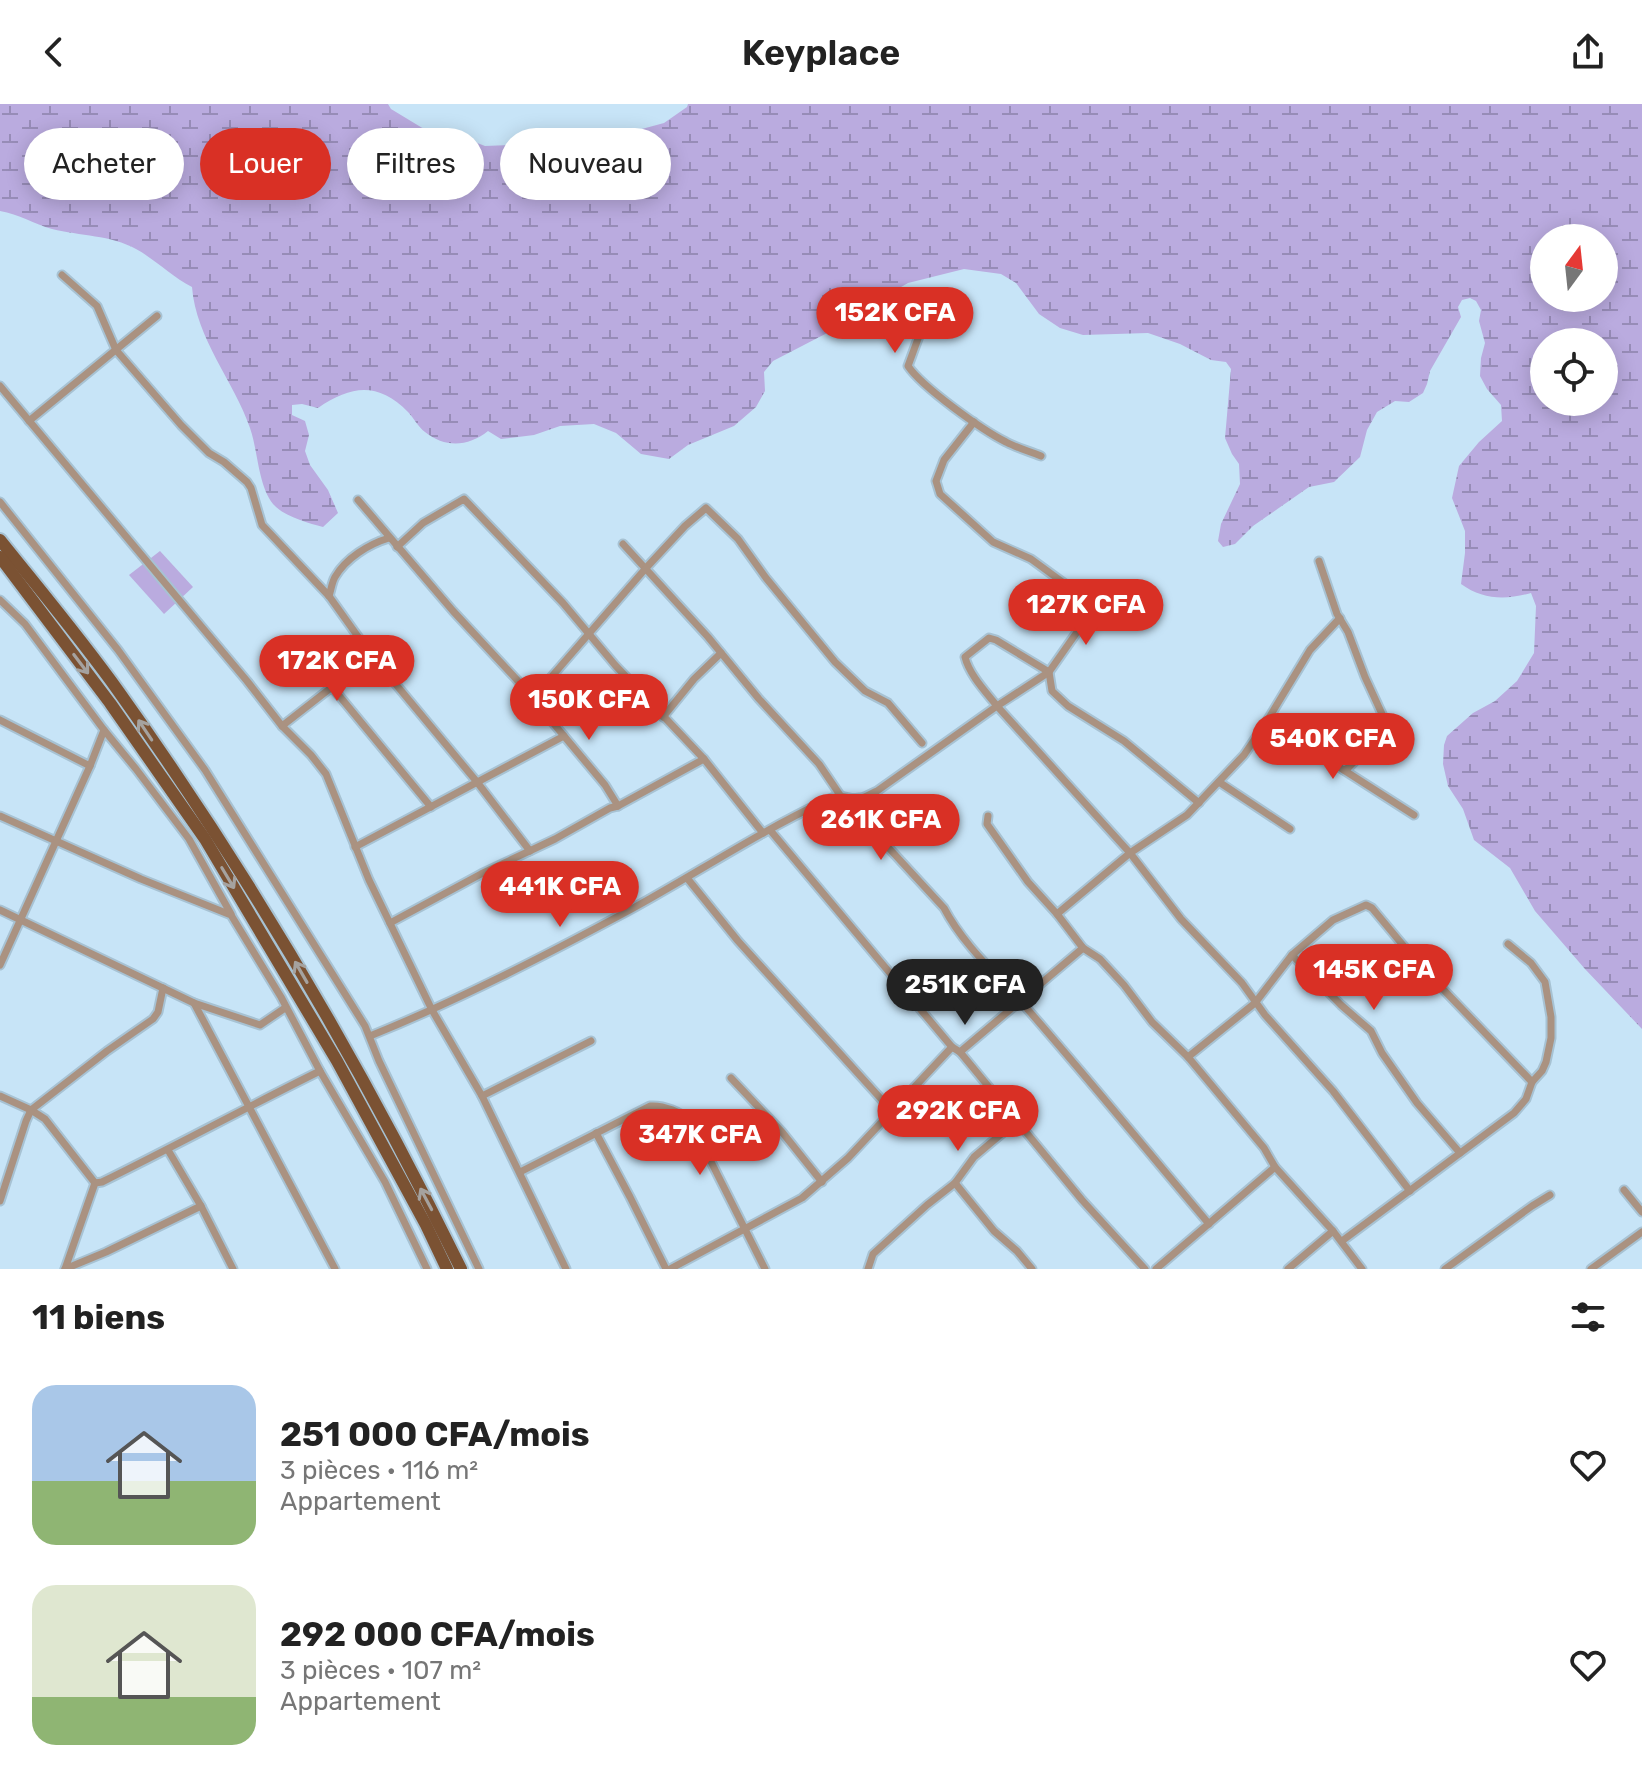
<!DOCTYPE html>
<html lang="fr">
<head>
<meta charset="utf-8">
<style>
	:root { --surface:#fff; --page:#f2f2f2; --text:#222; --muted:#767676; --accent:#d93025 }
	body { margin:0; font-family:Rubik,sans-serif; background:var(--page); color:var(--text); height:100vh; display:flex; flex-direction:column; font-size:30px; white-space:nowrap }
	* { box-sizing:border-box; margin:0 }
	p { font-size:26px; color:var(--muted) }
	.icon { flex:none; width:44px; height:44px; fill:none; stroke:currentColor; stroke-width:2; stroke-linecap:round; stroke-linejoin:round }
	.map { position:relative; height:1165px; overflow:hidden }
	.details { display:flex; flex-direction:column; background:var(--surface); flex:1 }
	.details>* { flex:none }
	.hud { position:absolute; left:24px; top:24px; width:800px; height:72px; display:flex; gap:16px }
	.needle { width:52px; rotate:15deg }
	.fabs { position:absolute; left:1530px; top:120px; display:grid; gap:16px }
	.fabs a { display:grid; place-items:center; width:88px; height:88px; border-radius:50%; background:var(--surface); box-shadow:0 4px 20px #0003; font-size:40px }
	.price { position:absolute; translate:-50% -68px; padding:0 18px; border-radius:28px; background:var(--accent); color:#fff; font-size:26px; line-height:52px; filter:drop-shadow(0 2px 4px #0008) }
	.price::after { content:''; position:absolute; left:50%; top:48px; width:24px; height:18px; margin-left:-12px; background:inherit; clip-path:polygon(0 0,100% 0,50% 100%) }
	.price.current { background:#222; color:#fff }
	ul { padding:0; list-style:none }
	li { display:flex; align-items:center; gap:24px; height:200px; padding:0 32px }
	li span { display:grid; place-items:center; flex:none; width:224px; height:160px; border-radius:24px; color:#555 }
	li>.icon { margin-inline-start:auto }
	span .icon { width:96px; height:96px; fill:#fffc; stroke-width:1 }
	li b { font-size:34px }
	h2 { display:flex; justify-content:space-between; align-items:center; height:96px; padding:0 32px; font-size:34px }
	.tag { padding:0 28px; border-radius:36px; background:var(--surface); box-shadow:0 4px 20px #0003; font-size:28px; line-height:72px }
	.tag.current { background:var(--accent); color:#fff }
	header { display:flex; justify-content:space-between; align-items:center; height:104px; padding:0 32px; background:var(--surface); font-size:36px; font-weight:600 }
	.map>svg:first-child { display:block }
</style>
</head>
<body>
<header><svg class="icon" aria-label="back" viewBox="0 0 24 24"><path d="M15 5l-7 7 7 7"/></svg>Keyplace<svg class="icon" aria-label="share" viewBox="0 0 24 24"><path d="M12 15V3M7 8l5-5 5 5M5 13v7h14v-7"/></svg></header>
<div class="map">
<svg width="1642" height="1165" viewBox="0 0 1642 1165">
	<defs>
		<pattern id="wetland-marsh" width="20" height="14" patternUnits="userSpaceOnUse" patternTransform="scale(2)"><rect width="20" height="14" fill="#baabdf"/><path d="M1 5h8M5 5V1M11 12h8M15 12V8" fill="none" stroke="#978cb7"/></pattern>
	</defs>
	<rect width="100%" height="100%" fill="#c7e4f7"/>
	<path fill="#baabdf" d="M 160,447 L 193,483 L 164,510 L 129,471 Z"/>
	<path fill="url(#wetland-marsh)" fill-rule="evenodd" d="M 0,0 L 388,0 L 391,5 L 424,25 L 449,28 L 485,42 L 512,41 L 627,29 L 664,19 L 687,3 L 688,0 L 1642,0 L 1642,925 L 1585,865 L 1535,807 L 1510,764 L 1474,736 L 1463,705 L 1448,682 L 1443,660 L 1444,641 L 1447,632 L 1473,609 L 1495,597 L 1517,577 L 1534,549 L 1536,502 L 1531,489 C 1506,496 1483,496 1461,480 L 1465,449 L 1465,427 L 1452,394 L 1459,362 L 1479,338 L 1502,317 L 1501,301 L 1487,285 L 1480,272 L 1481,254 L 1485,239 L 1479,217 L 1481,206 L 1476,197 L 1470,194 L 1462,196 L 1458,203 L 1461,213 L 1430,267 L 1427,280 L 1423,289 L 1409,298 L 1395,297 L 1377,308 L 1367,326 L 1360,353 L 1334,378 L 1309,383 L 1253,422 L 1235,440 L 1223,443 L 1218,437 L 1221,420 L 1240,380 L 1239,360 L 1232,350 L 1225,334 L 1231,265 L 1226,258 L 1211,256 L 1180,240 L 1148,229 L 1083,231 L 1060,224 L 1039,210 L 1016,179 L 1001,170 L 964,165 L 908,179 L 849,213 L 831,227 L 773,257 L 764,268 L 765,287 L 756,303 L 734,322 L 688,341 L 669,355 L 641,350 L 616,329 L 594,320 L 560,322 L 534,331 L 501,335 L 488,327 C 468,343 445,344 425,328 C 418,323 414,314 408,308 C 378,278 352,281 318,304 L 302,300 L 292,301 L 292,311 L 305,317 L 309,331 L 305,347 L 310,361 L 328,386 L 338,409 L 323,423 C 308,419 283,412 273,400 C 258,381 258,347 250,324 C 234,277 196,235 192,183 C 172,173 156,156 136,145 C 111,131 80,132 52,125 C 34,120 19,110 0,107 ZM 1544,134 L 1604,134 L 1604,194 L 1544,194 ZM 1544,238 L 1604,238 L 1604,298 L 1544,298 Z"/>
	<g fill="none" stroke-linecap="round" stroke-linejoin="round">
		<g stroke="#a7c2d3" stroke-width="11">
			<g id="minor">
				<path d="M 62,171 L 97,202 L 116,246 L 181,321 L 209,349 L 224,358 L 247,378 L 251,384 L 262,421 L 329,492 L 369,548 L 477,678 L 530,747"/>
				<path d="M 919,232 L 908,262 C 922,283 982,326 1006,338 C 1017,344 1029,347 1041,352"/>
				<path d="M 0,282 L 247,577 L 282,622 L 311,651 L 326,670 L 369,776 L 432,906 L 482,992 L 566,1165"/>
				<path d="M 29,317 L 157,212"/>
				<path d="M 358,396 L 453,507 L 518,577 L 605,681 L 618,702"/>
				<path d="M 0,398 L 118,546 L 205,666 L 365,922 L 379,957 L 479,1165"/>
				<path d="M 623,440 L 708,533 L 759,595 L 819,660 L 840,691 L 944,804 C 965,844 1001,874 1030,908 C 1091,978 1149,1049 1209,1120"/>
				<path d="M 397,443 L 423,419 L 464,395 L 563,499 L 615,561 L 704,655 L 763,729"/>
				<path d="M 1319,457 L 1337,510 L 1348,528 L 1365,573 L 1388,623 L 1385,633 L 1367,645 L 1348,664 L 1344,666"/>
				<path d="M 329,492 C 331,486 332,478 335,473 C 346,454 369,440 389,434"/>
				<path d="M 0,496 L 25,520 L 104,626"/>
				<path d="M 332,583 L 431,703"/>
				<path d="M 533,594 L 646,464 L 685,422 L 706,404 L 738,435 L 766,474 L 835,558 L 865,587 L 888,599 L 922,639"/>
				<path d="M 663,613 L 694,575 L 721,549"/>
				<path d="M 0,616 L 90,662"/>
				<path d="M 1267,617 L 1414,711"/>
				<path d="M 282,622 L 332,583 L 369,548"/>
				<path d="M 1219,678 L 1290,725"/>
				<path d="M 1199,699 L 1124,637 L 1068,602 L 1052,587 L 1049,568 L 996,536 L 989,534 L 965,553 C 969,570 985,587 997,602 L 1130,749 L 1181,815 L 1242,879 L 1265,911 L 1333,987 L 1410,1087"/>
				<path d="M 0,712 L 141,775 L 231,811 L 281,893 L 320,967 L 385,1078 L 427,1165"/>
				<path d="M 988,712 L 987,720 L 1028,778 L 1057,810 L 1083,844 L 1100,855 L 1124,881 L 1152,918 L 1188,953 L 1264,1044 L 1275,1063 L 1333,1127 L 1362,1165"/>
				<path d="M 770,726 L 952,943"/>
				<path d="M 355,743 L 564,632"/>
				<path d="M 687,774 L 738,837 L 892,1007"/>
				<path d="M 0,806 L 194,899 L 335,1165"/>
				<path d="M 1057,810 L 1130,749 L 1187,711 L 1244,651 L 1267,617 L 1310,546 L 1340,514"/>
				<path d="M 390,819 L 481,770 L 555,735 L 610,704 L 618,702 L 704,655"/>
				<path d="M 1292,851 L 1341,901 L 1371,927 L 1382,949 L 1417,999 L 1460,1049"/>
				<path d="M 0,861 L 90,662 L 104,626 L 136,665 L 189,735 L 231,810"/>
				<path d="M 194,899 L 260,921 L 285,904"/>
				<path d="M 370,932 C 459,896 544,852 628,807 C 694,771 757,729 825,697 C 845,687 846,697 860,694 C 865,694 872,689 877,687 L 997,602 L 1049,568 L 1089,511 L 1087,496 L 1031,455 L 993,438 L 940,390 L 936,377 L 944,356 L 974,318"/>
				<path d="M 960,948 L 1082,1096 L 1145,1165"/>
				<path d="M 1188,953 L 1255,899 L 1292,851 L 1333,816 L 1366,801 L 1372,804 L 1417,858 L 1532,978"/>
				<path d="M 731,974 L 782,1028 L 822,1078"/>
				<path d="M 0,992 L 31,1006 L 45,1015 L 95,1079"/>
				<path d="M 482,992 L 591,937"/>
				<path d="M 596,1029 L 630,1093 L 666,1165"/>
				<path d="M 168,1046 L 201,1102 L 233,1165"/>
				<path d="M 520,1068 L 650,1002 C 664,1001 681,1008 691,1018 L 765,1165"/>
				<path d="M 955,1079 L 994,1127 L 1017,1147 L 1032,1165"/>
				<path d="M 1624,1086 L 1642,1108"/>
				<path d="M 0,1097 L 26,1017 L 31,1006 L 107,947 L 153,915 L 158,908 L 163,884"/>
				<path d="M 1342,1137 L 1514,1009 L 1526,995 L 1532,978 L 1542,967 L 1546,958 L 1551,934 L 1551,913 L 1545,878 L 1531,859 L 1508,840"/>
				<path d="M 65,1165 L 95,1079 L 102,1078 C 175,1042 247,1003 320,967"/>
				<path d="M 65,1165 L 106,1148 L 201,1102"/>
				<path d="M 670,1165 L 802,1094 L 848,1054 L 952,943 L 960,948 L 1083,844"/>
				<path d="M 868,1165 L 873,1150 L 927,1101 L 955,1079 L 974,1053 L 1006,1026 L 1009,1017 L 1009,1008"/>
				<path d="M 1156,1165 L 1275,1063"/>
				<path d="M 1288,1165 L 1333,1127"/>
				<path d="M 1445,1165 L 1532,1102 L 1550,1091"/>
				<path d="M 1591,1165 L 1642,1128"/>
			</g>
		</g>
		<g stroke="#a7c2d3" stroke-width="16">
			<g id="primary">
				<path d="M 0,436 C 40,486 82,536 119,588 C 249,770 363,965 461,1165"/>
				<path d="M 0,453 L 110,599 L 205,735 L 337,957 L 426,1121 L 447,1165"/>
			</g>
		</g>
		<use href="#minor" stroke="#aa9281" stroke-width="7"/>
		<use href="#primary" stroke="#7b5233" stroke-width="12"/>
	</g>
	<defs><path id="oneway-shaft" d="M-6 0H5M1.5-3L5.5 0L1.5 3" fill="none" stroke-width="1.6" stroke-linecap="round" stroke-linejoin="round" transform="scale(2)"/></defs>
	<g stroke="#a5a29f">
		<use href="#oneway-shaft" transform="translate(81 560) rotate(53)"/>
		<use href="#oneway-shaft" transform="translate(145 626) rotate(-124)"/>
		<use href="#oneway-shaft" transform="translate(228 774) rotate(59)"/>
		<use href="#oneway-shaft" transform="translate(301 868) rotate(-120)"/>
		<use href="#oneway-shaft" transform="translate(426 1095) rotate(-118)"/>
	</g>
</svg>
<div class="fabs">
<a><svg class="needle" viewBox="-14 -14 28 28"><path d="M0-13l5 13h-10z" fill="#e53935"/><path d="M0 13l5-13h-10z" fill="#767676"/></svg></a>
<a><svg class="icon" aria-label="locate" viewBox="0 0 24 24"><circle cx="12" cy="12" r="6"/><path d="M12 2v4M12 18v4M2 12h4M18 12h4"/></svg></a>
</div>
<b class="price" style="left:895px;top:251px">152K CFA</b>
<b class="price" style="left:1086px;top:543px">127K CFA</b>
<b class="price" style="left:337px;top:599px">172K CFA</b>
<b class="price" style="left:589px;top:638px">150K CFA</b>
<b class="price" style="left:1333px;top:677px">540K CFA</b>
<b class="price" style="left:881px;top:758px">261K CFA</b>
<b class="price" style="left:560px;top:825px">441K CFA</b>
<b class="price" style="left:1374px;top:908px">145K CFA</b>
<b class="price current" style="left:965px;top:923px">251K CFA</b>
<b class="price" style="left:958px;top:1049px">292K CFA</b>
<b class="price" style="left:700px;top:1073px">347K CFA</b>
<div class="hud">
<a class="tag">Acheter</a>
<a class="tag current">Louer</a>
<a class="tag">Filtres</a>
<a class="tag">Nouveau</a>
</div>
</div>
<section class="details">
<h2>11 biens<svg class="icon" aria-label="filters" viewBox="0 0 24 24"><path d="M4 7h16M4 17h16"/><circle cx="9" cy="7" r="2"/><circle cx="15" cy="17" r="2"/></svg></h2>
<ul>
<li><span style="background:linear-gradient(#a9c7e8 60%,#8fb573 0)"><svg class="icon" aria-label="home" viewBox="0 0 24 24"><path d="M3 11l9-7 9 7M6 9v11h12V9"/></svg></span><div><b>251 000 CFA/mois</b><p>3 pièces · 116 m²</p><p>Appartement</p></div><svg class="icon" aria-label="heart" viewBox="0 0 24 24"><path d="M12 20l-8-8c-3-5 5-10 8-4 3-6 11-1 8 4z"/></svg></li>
<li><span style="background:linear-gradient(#dfe7d0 70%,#8fb573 0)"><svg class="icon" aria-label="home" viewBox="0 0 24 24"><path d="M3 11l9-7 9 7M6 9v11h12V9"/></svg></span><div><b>292 000 CFA/mois</b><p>3 pièces · 107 m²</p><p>Appartement</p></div><svg class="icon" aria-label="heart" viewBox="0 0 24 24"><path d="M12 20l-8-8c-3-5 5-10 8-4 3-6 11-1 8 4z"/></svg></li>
</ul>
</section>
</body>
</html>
